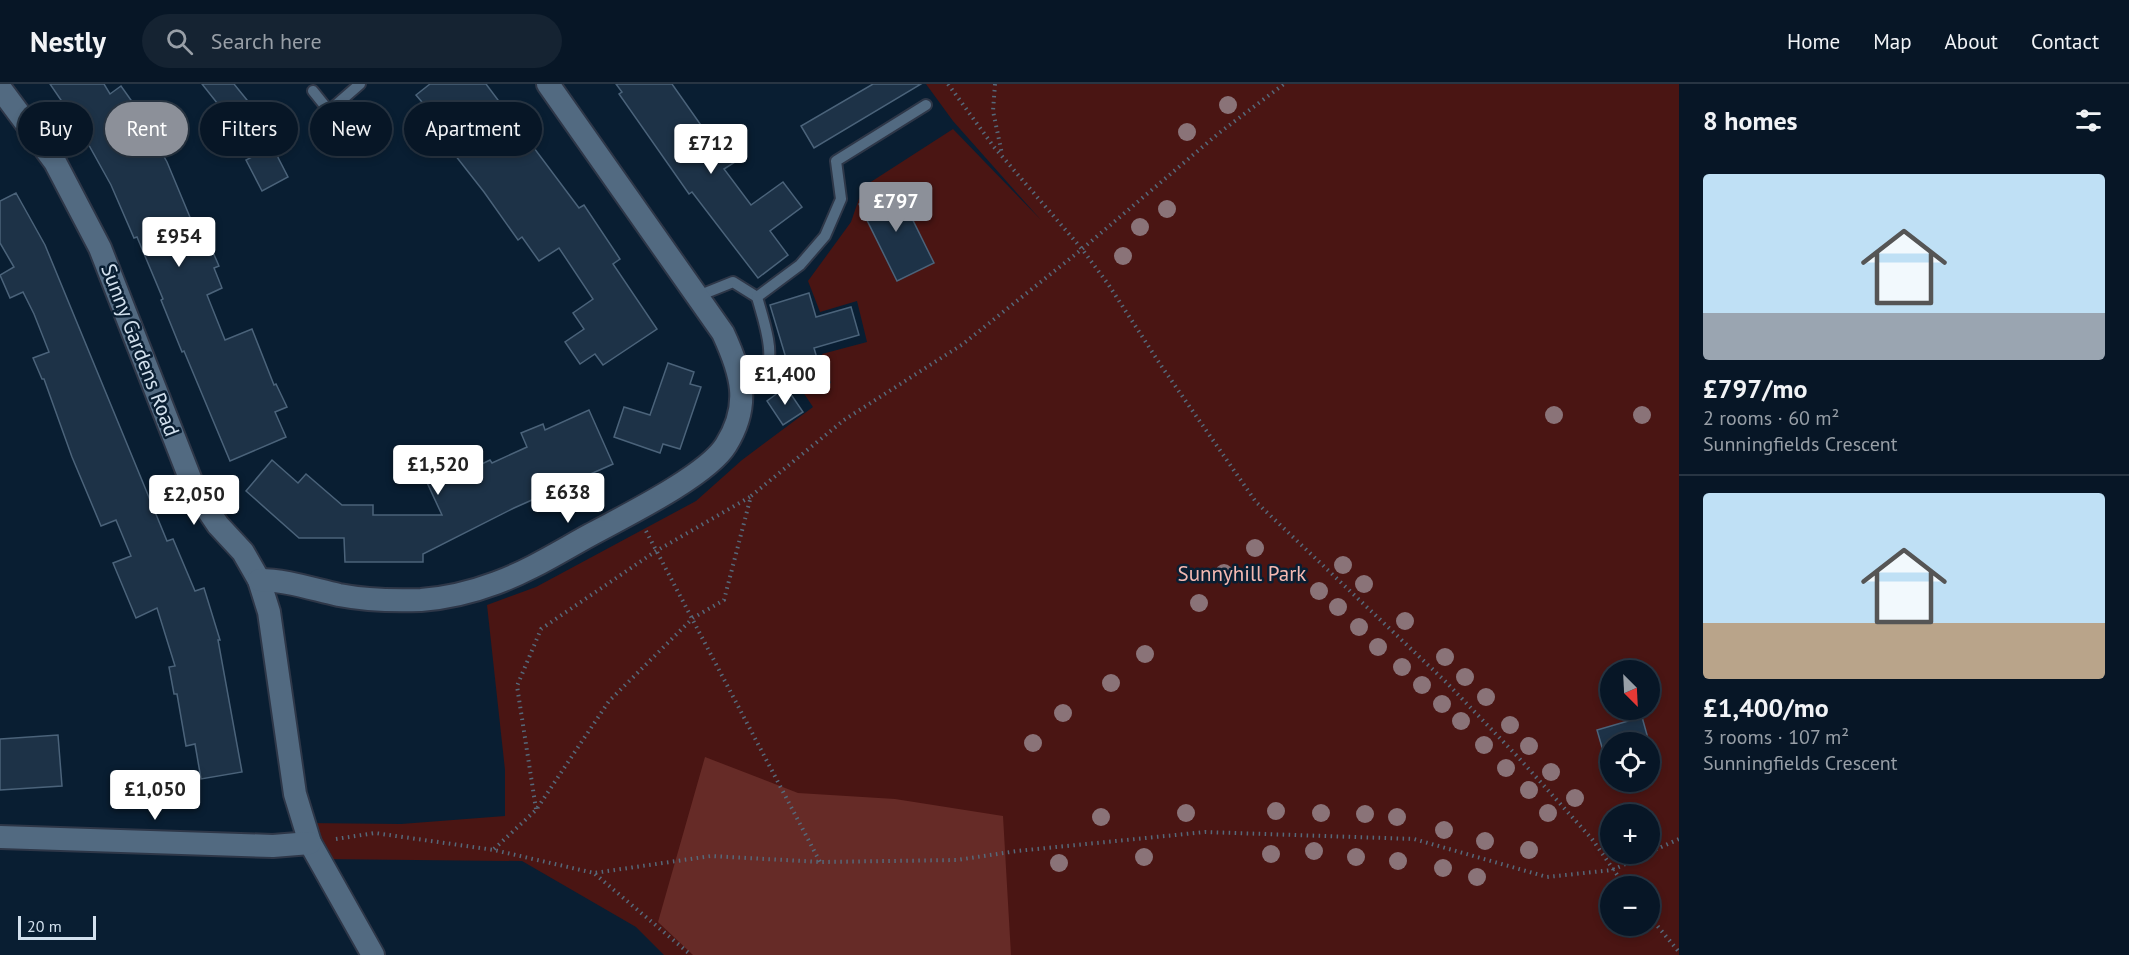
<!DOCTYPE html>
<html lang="en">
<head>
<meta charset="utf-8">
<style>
	:root { --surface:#071626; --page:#152332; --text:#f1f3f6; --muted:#989fa7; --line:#283543; --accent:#8c9099 }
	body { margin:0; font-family:"PT Sans",sans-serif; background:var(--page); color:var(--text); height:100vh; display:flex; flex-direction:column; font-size:22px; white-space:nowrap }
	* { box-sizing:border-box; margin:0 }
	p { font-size:20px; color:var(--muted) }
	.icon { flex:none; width:33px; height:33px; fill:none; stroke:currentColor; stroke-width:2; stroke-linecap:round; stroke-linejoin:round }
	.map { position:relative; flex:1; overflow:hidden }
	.drawer { display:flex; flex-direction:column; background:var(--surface); width:450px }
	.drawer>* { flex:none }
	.top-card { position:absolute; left:18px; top:18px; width:570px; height:54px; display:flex; gap:12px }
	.needle { width:39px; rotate:156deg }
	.controls { position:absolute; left:1600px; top:576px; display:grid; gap:12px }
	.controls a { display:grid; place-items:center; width:60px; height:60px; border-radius:50%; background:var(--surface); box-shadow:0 3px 9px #0003,0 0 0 2px var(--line); font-size:30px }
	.scale { position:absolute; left:18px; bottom:15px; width:78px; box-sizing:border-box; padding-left:6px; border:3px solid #d3e1ee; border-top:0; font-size:16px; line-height:21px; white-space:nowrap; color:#d3e1ee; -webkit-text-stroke:4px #091e32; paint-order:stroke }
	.price { position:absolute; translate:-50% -51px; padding:0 14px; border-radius:6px; background:#fff; color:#222; font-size:20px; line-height:39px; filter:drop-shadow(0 2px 3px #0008) }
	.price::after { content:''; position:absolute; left:50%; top:36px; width:18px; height:14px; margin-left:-9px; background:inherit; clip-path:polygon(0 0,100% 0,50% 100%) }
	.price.on { background:var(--accent); color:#fff }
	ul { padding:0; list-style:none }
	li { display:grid; align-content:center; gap:12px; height:318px; padding:0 24px }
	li+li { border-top:2px solid var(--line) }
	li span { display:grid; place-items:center; height:186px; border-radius:6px; color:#555 }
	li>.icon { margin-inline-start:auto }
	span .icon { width:108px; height:108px; fill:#fffc; stroke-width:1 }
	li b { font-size:26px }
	h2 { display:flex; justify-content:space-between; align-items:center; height:72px; padding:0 24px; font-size:26px }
	.tag { padding:0 21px; border-radius:27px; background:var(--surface); box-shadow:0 3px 9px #0003,0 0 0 2px var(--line); font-size:21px; line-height:54px }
	.tag.on { background:var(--accent); color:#fff }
	header { display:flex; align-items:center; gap:36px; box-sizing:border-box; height:84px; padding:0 30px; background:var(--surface); border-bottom:2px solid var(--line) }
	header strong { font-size:28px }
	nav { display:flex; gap:33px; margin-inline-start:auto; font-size:21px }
	.search { width:420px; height:54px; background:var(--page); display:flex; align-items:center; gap:15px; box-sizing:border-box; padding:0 21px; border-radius:33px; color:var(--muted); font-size:22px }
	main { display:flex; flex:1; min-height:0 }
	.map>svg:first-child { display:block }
</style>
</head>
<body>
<header>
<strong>Nestly</strong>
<div class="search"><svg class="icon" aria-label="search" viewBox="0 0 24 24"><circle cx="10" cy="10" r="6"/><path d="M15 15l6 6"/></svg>Search here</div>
<nav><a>Home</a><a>Map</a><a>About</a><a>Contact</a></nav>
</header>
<main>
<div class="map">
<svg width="1679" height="871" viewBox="0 0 1679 871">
	<rect width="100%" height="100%" fill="#091e32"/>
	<path fill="#4a1513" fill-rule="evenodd" d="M 926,0 L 1679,0 L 1679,871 L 664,871 L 636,843 L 522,777 L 319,775 L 305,739 L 401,740 L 505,732 L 505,686 L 487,521 L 536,503 L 696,417 L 742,376 L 813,323 L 803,308 L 831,299 L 822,270 L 867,258 L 857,217 L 820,228 L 808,197 L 851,138 L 863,103 L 953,45 L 1041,136 L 953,37 ZM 1611,586 L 1650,586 L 1650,626 L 1611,626 ZM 1611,658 L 1650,658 L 1650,698 L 1611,698 ZM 1611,730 L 1650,730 L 1650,770 L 1611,770 ZM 1611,802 L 1650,802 L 1650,842 L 1611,842 Z"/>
	<path fill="#662b27" d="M 705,673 L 798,709 L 895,715 L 1003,732 L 1011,871 L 693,871 L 658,838 Z"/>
	<g fill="#1d3247" stroke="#4b637a" stroke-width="1.5">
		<path d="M 50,0 L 104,0 L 110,10 L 121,2 L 138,26 L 167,78 L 202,162 L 209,159 L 219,182 L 214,184 L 222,204 L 207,211 L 225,256 L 252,245 L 274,301 L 276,300 L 287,323 L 275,328 L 286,353 L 230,377 L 184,267 L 182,268 L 161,216 L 163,215 L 137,153 L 134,154 L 111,101 L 76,38 Z"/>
		<path d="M 202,0 L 234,0 L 251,21 L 288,93 L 262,107 L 246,76 L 254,72 L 233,31 L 229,34 Z"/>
		<path d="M 430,0 L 486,0 L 579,124 L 584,121 L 620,175 L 613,180 L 657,245 L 603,281 L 595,270 L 580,280 L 565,258 L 584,245 L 573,229 L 593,215 L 559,164 L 539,177 L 522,153 L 518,156 L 484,108 L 422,29 L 428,25 L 416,11 Z"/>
		<path d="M 616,0 L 672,0 L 717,64 L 723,60 L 735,78 L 724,85 L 751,121 L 783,98 L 802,123 L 770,147 L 788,171 L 758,194 L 692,108 L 689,110 L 619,10 L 622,8 Z"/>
		<path d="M 873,0 L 921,0 L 814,64 L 801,42 Z"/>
		<path d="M 896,102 L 934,179 L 897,197 L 859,120 Z"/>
		<path d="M 16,109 L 45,161 L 167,457 L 173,455 L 195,507 L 204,504 L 220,556 L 218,556 L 242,688 L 201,695 L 195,660 L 186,662 L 177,610 L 174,610 L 169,583 L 175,582 L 157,524 L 136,534 L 113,479 L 131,472 L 116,436 L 101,442 L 72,373 L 44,295 L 42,295 L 33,274 L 49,268 L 34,230 L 23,208 L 10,214 L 0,191 L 14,183 L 0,159 L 0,117 Z"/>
		<path d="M 809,209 L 816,233 L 851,223 L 859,251 L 814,264 L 823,295 L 795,304 L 770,221 Z"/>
		<path d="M 668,279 L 694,288 L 690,300 L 701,303 L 680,365 L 663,360 L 660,369 L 614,353 L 624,323 L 650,331 Z"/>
		<path d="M 786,303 L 803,328 L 783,341 L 767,317 Z"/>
		<path d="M 589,326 L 613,380 L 514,424 L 423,470 L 423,478 L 345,478 L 344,454 L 299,454 L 246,407 L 272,376 L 298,399 L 306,390 L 342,421 L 373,421 L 373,431 L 442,431 L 424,392 L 453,378 L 459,391 L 490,376 L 492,379 L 527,363 L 521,349 L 543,340 L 545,346 Z"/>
		<path d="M 1642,633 L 1649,658 L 1611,658 L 1611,675 L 1606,677 L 1597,646 Z"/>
		<path d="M 58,651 L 62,702 L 0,706 L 0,655 Z"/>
	</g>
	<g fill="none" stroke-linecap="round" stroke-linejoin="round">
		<g stroke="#2e3748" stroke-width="14">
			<g id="service">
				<path d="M 313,7 L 329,27 L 360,0"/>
				<path d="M 698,212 L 733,198 L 757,213"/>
				<path d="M 741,296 C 750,294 761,291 766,283 C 776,270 761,228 757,213 L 800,181 L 825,152 L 841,115 L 836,77 L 926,21"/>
			</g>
		</g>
		<g stroke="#2e3748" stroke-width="26">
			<g id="minor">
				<path d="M 0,4 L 55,78 L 100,164 L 195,407 L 218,441 L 243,468 L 259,496 L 269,528 L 295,710 L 310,759 L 373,871"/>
				<path d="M 259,496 C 286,496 312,505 339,511 C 365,516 394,517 421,516 C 447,514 472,508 496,499 C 529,487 559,468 590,451 C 623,433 707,392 726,361 C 751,321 742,290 723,249 L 548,0"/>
				<path d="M 0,753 L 273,762 L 310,759"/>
			</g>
		</g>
		<g stroke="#56697a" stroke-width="4" stroke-dasharray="1.5 4.5" stroke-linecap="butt">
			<path d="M 948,0 L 994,63 L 1082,165 L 1108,200 L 1162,283 L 1256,418 L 1446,598 L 1517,672 L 1592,755 L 1625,802"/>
			<path d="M 995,0 L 993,27 L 1002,70"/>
			<path d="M 646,447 L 820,778"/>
			<path d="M 536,725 L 517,602 L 541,545 L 656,467 L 750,413"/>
			<path d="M 336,755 L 375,749 L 494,766 L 594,789 L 711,772 L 821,778 L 957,776 L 1017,767 L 1205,748 L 1414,755 L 1547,793 L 1612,786 L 1648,770"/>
			<path d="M 494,765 L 536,726 L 609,617 L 693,534 L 724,516 L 751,412 L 844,336 L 963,260 L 1082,165 L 1219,49 L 1284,0"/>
			<path d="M 1650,768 L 1679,755"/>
			<path d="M 595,790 L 691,871"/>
			<path d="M 1650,833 L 1679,868"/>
		</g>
		<use href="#service" stroke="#526a81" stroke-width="10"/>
		<use href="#minor" stroke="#526a81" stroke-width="22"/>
	</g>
	<g fill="#8a7378">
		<circle cx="1228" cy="21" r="9"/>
		<circle cx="1187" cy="48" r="9"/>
		<circle cx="1167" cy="125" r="9"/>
		<circle cx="1140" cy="143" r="9"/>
		<circle cx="1123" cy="172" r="9"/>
		<circle cx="1554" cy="331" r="9"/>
		<circle cx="1642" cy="331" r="9"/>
		<circle cx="1255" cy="464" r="9"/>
		<circle cx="1343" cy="481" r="9"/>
		<circle cx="1224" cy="489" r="9"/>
		<circle cx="1364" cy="500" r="9"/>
		<circle cx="1319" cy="507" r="9"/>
		<circle cx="1199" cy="519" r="9"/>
		<circle cx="1338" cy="523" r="9"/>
		<circle cx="1405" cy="537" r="9"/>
		<circle cx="1359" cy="543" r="9"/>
		<circle cx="1378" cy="563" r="9"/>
		<circle cx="1145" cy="570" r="9"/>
		<circle cx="1445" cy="573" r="9"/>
		<circle cx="1402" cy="583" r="9"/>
		<circle cx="1465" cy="593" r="9"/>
		<circle cx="1111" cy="599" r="9"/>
		<circle cx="1422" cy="601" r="9"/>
		<circle cx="1486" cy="613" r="9"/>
		<circle cx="1442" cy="620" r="9"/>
		<circle cx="1063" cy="629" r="9"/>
		<circle cx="1461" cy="637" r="9"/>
		<circle cx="1510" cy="641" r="9"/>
		<circle cx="1033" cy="659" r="9"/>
		<circle cx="1484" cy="661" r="9"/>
		<circle cx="1529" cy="662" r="9"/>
		<circle cx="1506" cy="684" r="9"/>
		<circle cx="1551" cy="688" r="9"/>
		<circle cx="1529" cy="706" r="9"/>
		<circle cx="1575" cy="714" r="9"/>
		<circle cx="1276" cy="727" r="9"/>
		<circle cx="1186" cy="729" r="9"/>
		<circle cx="1321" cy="729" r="9"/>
		<circle cx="1548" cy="729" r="9"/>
		<circle cx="1365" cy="730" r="9"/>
		<circle cx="1101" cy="733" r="9"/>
		<circle cx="1397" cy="733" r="9"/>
		<circle cx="1444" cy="746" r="9"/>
		<circle cx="1485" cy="757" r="9"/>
		<circle cx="1529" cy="766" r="9"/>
		<circle cx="1314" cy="767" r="9"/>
		<circle cx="1271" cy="770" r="9"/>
		<circle cx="1144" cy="773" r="9"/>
		<circle cx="1356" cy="773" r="9"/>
		<circle cx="1398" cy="777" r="9"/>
		<circle cx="1059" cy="779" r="9"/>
		<circle cx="1443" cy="784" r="9"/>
		<circle cx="1477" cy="793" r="9"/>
	</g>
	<g text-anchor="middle" stroke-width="5" stroke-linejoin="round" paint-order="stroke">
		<g font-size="21" fill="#d3e1ee" stroke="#091e32">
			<text transform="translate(140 266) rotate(69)" y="7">Sunny Gardens Road</text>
		</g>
		<g font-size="21" fill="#f4b9b2" stroke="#091e32">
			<text x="1242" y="497">Sunnyhill Park</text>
		</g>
	</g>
</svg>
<div class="controls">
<a><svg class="needle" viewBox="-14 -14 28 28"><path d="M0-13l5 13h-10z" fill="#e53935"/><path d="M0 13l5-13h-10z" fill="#989fa7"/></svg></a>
<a><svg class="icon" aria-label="locate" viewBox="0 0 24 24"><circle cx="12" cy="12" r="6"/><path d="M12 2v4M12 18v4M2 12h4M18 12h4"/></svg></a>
<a>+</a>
<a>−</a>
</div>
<div class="scale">20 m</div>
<b class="price" style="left:711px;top:91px">£712</b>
<b class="price on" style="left:896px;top:149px">£797</b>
<b class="price" style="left:179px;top:184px">£954</b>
<b class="price" style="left:785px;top:322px">£1,400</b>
<b class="price" style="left:438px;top:412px">£1,520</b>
<b class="price" style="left:568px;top:440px">£638</b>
<b class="price" style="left:194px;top:442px">£2,050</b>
<b class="price" style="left:155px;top:737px">£1,050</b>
<div class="top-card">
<a class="tag">Buy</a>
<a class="tag on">Rent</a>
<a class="tag">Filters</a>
<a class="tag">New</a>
<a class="tag">Apartment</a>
</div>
</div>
<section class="drawer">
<h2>8 homes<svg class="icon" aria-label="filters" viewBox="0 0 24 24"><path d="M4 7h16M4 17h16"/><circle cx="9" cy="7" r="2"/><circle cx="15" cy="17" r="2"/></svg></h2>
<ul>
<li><span style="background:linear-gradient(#bfe0f5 75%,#9aa5b1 0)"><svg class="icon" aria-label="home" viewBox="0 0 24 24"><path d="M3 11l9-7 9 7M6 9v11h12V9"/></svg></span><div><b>£797/mo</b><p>2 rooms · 60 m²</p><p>Sunningfields Crescent</p></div></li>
<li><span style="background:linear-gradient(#bfe0f5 70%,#b9a48a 0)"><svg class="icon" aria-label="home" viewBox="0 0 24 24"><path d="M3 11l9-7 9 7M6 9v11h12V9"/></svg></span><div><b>£1,400/mo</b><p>3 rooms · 107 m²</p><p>Sunningfields Crescent</p></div></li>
</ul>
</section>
</main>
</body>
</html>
